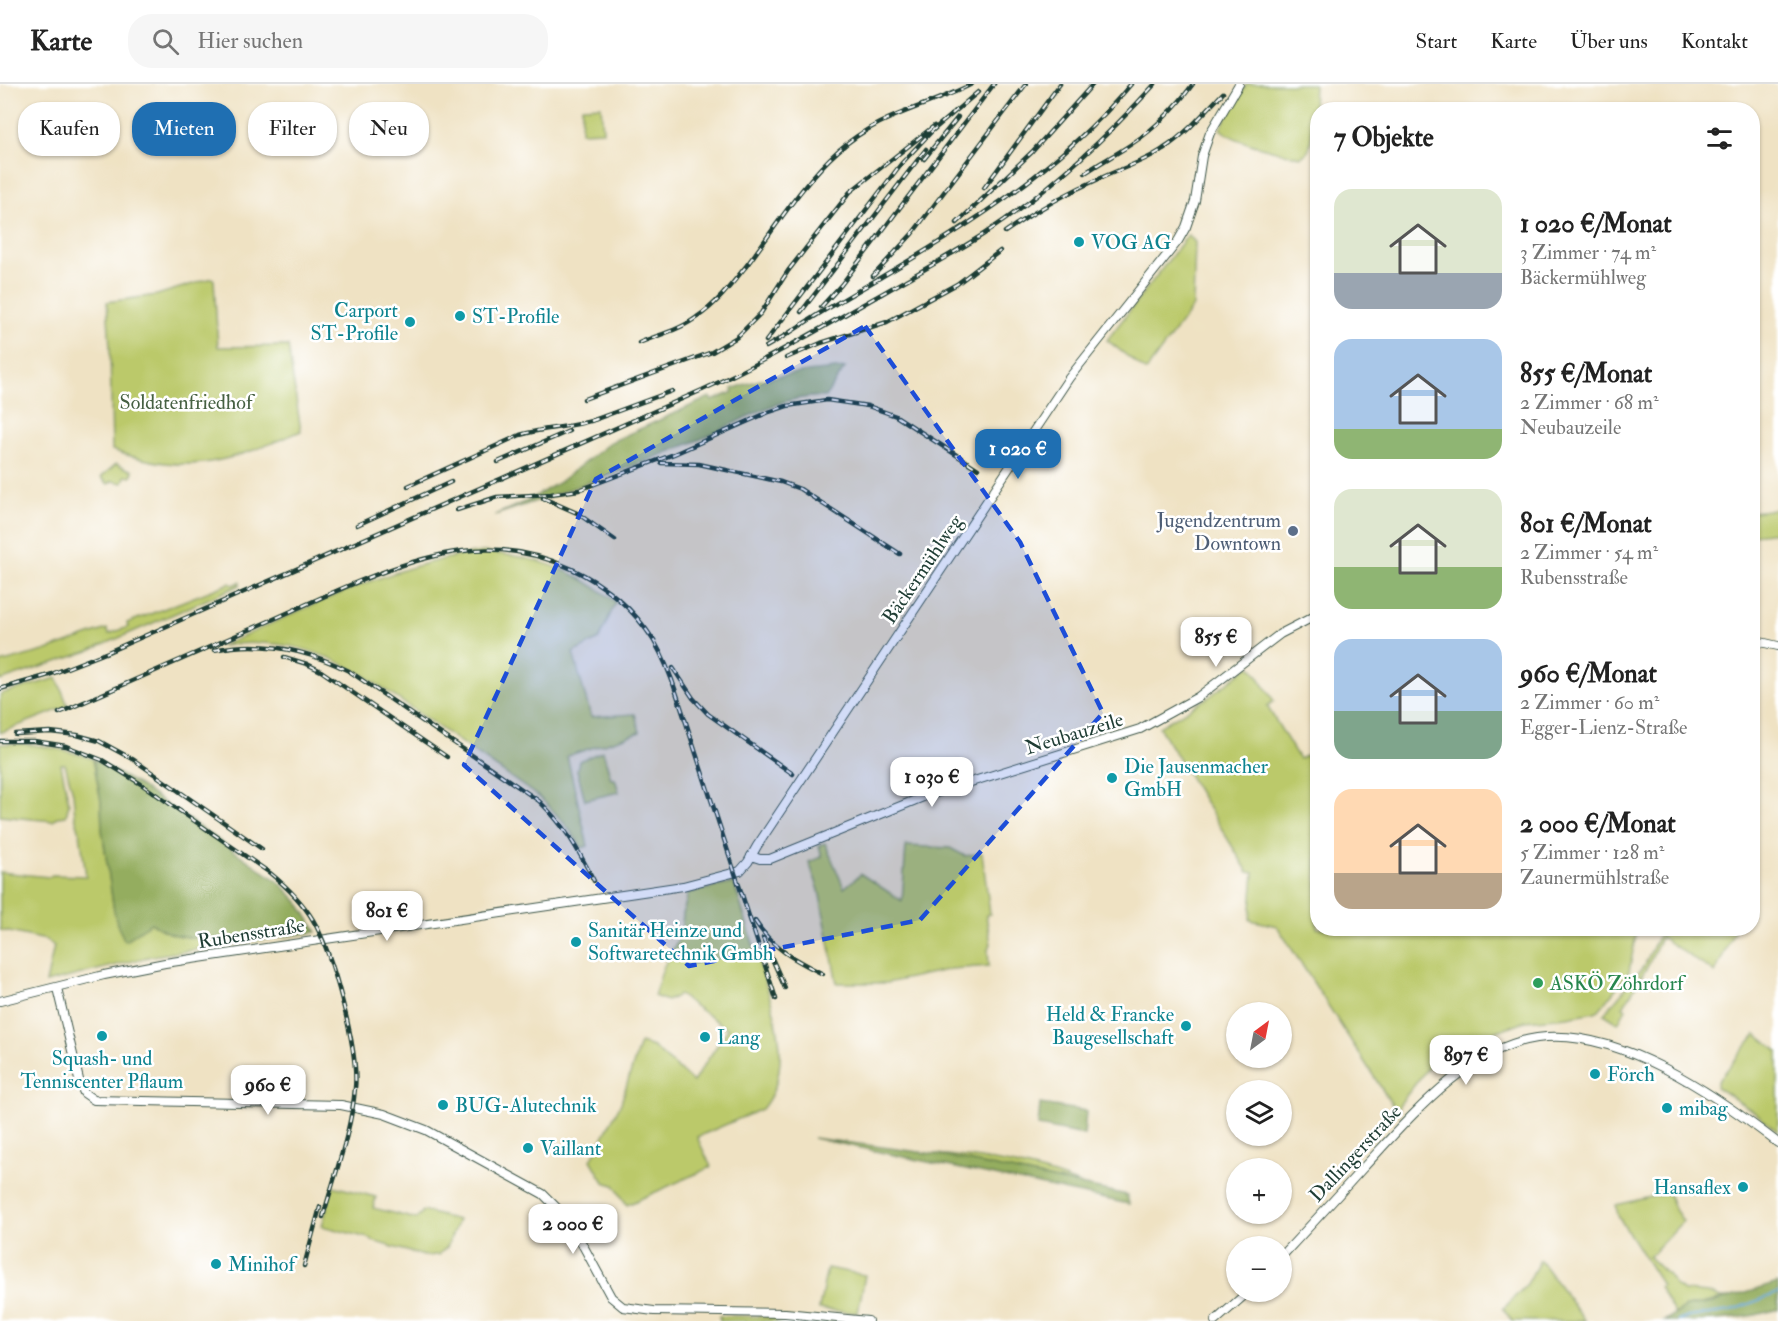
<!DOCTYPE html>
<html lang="de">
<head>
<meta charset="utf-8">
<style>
	:root { --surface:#fff; --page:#f6f6f6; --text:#222; --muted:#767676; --line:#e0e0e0; --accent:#1f6fb2 }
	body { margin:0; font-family:"IM FELL Double Pica",serif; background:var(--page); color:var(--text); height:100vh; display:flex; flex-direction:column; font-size:22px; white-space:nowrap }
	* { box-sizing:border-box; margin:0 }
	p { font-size:20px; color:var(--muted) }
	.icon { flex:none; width:33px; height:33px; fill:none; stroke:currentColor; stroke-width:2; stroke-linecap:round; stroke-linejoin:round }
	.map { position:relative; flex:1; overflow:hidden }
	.sheet { position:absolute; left:1310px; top:18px; width:450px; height:834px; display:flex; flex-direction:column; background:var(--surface); border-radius:24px; box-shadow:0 2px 4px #0004 }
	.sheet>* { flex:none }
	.top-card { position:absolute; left:18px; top:18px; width:570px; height:54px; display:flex; gap:12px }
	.needle { width:39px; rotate:32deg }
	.controls { position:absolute; left:1226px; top:918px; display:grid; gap:12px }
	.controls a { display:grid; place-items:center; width:66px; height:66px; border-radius:50%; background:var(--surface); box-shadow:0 2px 4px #0004; font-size:30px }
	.price { position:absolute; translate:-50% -51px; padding:0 14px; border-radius:12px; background:#fff; color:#222; font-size:20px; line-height:39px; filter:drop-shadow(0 2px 3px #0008) }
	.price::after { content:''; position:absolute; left:50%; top:36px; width:18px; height:14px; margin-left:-9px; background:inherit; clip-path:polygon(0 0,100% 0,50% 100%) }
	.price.active { background:var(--accent); color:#fff }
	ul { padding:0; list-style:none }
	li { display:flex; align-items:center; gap:18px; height:150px; padding:0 24px }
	li span { display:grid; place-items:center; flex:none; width:168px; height:120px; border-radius:18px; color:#555 }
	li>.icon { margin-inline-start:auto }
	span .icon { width:72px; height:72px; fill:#fffc; stroke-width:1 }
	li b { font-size:26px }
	h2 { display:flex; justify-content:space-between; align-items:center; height:72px; padding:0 24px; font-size:26px }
	.tag { padding:0 21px; border-radius:24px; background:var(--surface); box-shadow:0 2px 4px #0004; font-size:21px; line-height:54px }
	.tag.active { background:var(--accent); color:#fff }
	header { display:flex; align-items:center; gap:36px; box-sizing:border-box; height:84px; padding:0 30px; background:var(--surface); border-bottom:2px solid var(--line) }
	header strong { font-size:28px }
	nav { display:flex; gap:33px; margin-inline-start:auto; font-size:21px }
	.search { width:420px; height:54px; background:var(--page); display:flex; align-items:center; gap:15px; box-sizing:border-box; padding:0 21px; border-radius:24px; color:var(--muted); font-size:22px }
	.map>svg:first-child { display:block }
</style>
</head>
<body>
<header>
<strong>Karte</strong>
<div class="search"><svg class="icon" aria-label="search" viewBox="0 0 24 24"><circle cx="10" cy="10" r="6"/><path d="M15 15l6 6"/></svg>Hier suchen</div>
<nav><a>Start</a><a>Karte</a><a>Über uns</a><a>Kontakt</a></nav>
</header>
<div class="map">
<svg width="1778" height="1237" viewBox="0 0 1778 1237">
	<rect width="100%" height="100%" fill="#fff"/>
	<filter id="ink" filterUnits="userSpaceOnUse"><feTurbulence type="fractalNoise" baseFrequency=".0167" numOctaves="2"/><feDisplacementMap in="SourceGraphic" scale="12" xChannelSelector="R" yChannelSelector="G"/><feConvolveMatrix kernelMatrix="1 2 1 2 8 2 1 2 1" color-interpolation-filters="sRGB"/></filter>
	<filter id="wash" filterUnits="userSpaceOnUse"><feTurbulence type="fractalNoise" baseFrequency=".008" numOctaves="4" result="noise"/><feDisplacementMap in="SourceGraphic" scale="24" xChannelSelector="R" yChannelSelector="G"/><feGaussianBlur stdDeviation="1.35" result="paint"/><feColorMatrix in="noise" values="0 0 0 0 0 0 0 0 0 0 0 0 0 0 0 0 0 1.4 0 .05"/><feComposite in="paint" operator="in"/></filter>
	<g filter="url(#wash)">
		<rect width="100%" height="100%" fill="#efe2c3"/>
		<g fill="#bbc96b" stroke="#6d8350" stroke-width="1.5">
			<path d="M 1247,0 L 1314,0 C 1313,14 1314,57 1308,67 C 1306,71 1303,71 1300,73 C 1276,66 1239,61 1220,45 L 1235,18 Z"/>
			<path d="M 601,22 L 603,47 L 581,48 L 582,23 Z"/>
			<path d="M 1188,151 L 1195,158 L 1193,222 L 1146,287 L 1107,256 Z"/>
			<path d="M 212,194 L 214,196 L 218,263 L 288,262 L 301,347 C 230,377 189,394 112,366 L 110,263 L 107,218 L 157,211 Z"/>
			<path d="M 116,380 L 133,387 L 131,393 L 125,392 L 123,399 L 112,397 L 108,400 L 101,393 Z"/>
			<path d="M 1778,425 L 1778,448 L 1752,451 L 1752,428 Z"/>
			<path d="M 483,468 C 538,473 572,484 616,518 L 599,555 L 573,569 L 591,633 L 635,630 L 640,648 L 567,672 L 588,762 L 582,764 C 569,744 556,728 539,713 L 362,590 C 315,564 275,553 221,562 C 306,525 390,480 483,468 Z"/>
			<path d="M 240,498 L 240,501 L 89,567 L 0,597 L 0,579 L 44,567 L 107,545 L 109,550 L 128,543 L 127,539 L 230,499 L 233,501 Z"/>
			<path d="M 1249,582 L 1253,584 L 1274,617 L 1267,622 L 1299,675 L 1307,671 L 1317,687 L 1317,844 L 1637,845 L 1629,888 L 1599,926 L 1595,928 L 1567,933 L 1525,937 L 1470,957 L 1430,981 L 1399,1021 L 1398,1030 L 1277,842 L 1250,836 L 1254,789 L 1248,788 L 1159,643 L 1209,613 Z"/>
			<path d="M 57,594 L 68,622 L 0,649 L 0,610 Z"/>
			<path d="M 0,660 C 33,658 62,664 93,675 L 101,717 L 102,745 L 114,827 L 126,857 L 151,838 C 156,842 161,846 167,848 C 203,862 277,850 317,848 L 152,872 L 46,899 L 54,862 L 46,856 L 0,846 L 0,788 L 49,793 L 52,791 L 86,792 L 80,749 L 75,732 L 73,709 L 65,680 L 61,680 L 69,720 L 66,732 L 58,733 L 53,737 L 0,732 Z"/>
			<path d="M 603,667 L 611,695 L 615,695 L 619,708 L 585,716 L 577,686 L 579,677 Z"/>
			<path d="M 825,759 L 844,804 L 861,790 L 902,817 L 906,762 L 950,764 L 965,772 L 982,769 L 990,830 L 986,831 L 991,860 L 988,865 L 989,882 L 951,885 L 887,899 L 837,899 L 819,806 L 809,778 L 822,773 L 819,761 Z"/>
			<path d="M 734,799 C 742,826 751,852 759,879 C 773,924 797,983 762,1025 L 697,1053 L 711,1083 L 627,1121 L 614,1101 L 604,1098 L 591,1076 L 621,1019 L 640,959 L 653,963 L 693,998 L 728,945 L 679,911 L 667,917 L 654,912 L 663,884 L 681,850 L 683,830 L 688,809 Z"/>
			<path d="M 1662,845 L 1735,845 L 1715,889 L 1661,853 L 1649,880 L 1623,923 L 1626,925 L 1618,939 L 1604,930 L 1643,883 Z"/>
			<path d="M 1756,950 L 1778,967 L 1778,1048 L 1753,1027 L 1716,1003 L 1717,998 Z"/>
			<path d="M 935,1070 C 984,1074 1037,1082 1082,1101 Z"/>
			<path d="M 333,1102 L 376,1113 L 373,1124 L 416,1135 L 423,1127 L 458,1136 L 447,1163 L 438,1171 L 424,1172 L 372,1157 L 372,1155 L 322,1142 Z"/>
			<path d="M 1668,1109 L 1674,1124 L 1683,1137 L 1649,1173 L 1668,1191 L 1676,1202 L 1684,1207 L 1708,1209 L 1721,1214 L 1727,1214 L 1687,1223 L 1675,1230 L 1659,1203 L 1662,1201 L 1618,1132 L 1616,1121 Z"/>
			<path d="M 1540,1176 L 1585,1237 L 1512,1237 L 1503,1225 L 1527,1200 Z"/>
			<path d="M 827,1184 L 865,1191 L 858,1229 L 819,1225 Z"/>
			<path d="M 719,1232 L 785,1233 L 837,1237 L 720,1237 Z"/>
		</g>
		<g fill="#94ad5f" stroke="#5a754a" stroke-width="1.5">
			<path d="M 845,284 L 825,313 C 781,309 739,339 701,355 C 633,383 565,408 495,431 L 527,417 L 558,399 L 611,358 L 710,313 L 712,317 L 733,308 L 732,305 C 768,291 807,288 845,284 Z"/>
			<path d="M 93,675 L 140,702 L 279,798 L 298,818 L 317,848 C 277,850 203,862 167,848 C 161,846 156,842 151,839 L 125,857 L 118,843 L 114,827 L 102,745 L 101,717 Z"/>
			<path d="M 1040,1020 L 1086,1027 L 1084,1051 L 1038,1042 Z"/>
			<path d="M 813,1054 L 935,1070 L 1127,1111 L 1129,1120 Z"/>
			<path d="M 1778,1199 L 1778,1225 C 1742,1237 1702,1237 1664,1237 L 1686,1223 L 1712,1219 Z"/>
		</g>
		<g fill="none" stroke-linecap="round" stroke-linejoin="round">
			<path stroke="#63a7d8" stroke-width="2" d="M 1678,1237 L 1688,1233 L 1730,1227 L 1778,1209"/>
		</g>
	</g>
	<g filter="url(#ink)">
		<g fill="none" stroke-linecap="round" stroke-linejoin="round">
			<g stroke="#3e5649" stroke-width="10">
				<g id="minor">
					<path d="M 1752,556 L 1778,562"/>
					<path d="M 751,772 L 760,775 L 770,775 L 923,713 L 1140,645 L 1198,613 L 1280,550 L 1317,531"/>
					<path d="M 57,904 L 80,1000 L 84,1009 L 94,1016 L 341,1021 L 384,1030 L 426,1046 L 543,1110 L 563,1130 L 574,1145 L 611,1213 L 623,1223 L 654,1227 L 785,1229 L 868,1237"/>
					<path d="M 0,917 L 104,891 L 165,879 L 683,802 L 740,787 L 748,778 L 757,762 L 1069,294 L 1178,157 L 1186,143 L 1195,117 L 1202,72 L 1210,49 L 1239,0"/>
					<path d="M 1281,1173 C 1308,1144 1335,1115 1362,1085 C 1408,1036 1466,964 1537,954 C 1617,942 1717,1012 1778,1059"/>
					<path d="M 1215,1237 L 1248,1208"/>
				</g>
			</g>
			<use href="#minor" stroke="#fff" stroke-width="8"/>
			<g stroke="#1f3d34" stroke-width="4.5">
				<g id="rail">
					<path d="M 924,75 L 958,33"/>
					<path d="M 1085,89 C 1101,78 1117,70 1133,59 C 1157,43 1176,23 1193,0"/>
					<path d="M 984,104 L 1060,0"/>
					<path d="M 957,139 L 1032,68 L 1093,0"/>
					<path d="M 1005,148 C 1035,127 1068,108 1101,94 C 1122,84 1144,78 1163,65 C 1186,50 1204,29 1223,9"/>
					<path d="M 873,192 L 912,150 L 1026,0"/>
					<path d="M 821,223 L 841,201 L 994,0"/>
					<path d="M 801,228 L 926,65"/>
					<path d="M 766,257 L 901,80 L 932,47 L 978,8"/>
					<path d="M 639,259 C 658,251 680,246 697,233 C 717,220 732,200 747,181 C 775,144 804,97 838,67 C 879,30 925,24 972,0"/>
					<path d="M 766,263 C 789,250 809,235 832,222 C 939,159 1051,97 1131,0"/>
					<path d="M 786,274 L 821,259 L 887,238 L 957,200 L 1000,167"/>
					<path d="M 584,315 L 712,268 L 737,253 L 761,229 L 788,187 L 850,108 L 934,42"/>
					<path d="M 591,337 L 672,307"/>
					<path d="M 498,378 L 569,347"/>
					<path d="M 661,379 L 699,380 L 781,398 L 800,405 L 900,470"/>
					<path d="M 408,402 L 520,351 C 545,343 572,344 597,335"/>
					<path d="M 543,414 L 577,429 L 615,456"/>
					<path d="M 457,426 L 497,413 L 551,410 L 579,406 L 674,370 L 769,328 L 787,322 L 827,316 L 868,322 L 896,332 L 978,385"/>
					<path d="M 357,441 L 451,398"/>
					<path d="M 214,566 C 261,556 307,566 349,587 L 539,717 C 565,742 578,765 594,797"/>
					<path d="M 284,573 L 307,580 L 321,587 L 447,673"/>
					<path d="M 673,584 L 693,614 L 708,630 L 793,690"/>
					<path d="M 0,605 L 49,591 L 108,568 L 700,307 C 753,283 803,255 853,226 C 897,201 941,177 984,150 C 1047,109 1104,56 1155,0"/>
					<path d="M 59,629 C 128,599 197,568 267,538 C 326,512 398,475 463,467 C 537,458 614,493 654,557 C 664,574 671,592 677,611 L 776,915"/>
					<path d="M 15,650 L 50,648 L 77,651 L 99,657 L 134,676 L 262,765"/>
					<path d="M 0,657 L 34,657 L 66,662 L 102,676 L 141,700 L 270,789 C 287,803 302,817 313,836 C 332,868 359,967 355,1004 C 352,1045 334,1093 323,1133"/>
					<path d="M 755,837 C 772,864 795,876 823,890"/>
					<path d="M 763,854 L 785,904"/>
					<path d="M 304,1182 L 320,1123"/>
				</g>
			</g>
			<use href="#rail" stroke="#fff" stroke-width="2" stroke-dasharray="7" stroke-linecap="butt"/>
		</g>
	</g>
	<path fill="#1d4ed8" fill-opacity="0.2" stroke="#1d4ed8" stroke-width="4.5" stroke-dasharray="12 8" stroke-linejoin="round" d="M 865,242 L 1020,458 L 1103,629 L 920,836 L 689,882 L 464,681 L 596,395 Z"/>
	<g fill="#0f9aa8" stroke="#fff" stroke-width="2">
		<circle cx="1079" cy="158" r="6"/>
		<circle cx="460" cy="232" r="6"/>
		<circle cx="410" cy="238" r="6"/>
		<circle cx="1112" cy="694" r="6"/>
		<circle cx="576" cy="858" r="6"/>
		<circle cx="1186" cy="942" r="6"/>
		<circle cx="102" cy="952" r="6"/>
		<circle cx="705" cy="953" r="6"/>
		<circle cx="1595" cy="990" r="6"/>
		<circle cx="443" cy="1021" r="6"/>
		<circle cx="1667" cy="1024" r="6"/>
		<circle cx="528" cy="1064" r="6"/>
		<circle cx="1743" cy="1103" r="6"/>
		<circle cx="216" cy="1180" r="6"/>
	</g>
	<circle fill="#5c6f8a" stroke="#fff" stroke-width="2" cx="1293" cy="447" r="6"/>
	<circle fill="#2e9e5b" stroke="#fff" stroke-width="2" cx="1538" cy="899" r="6"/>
	<g text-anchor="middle" stroke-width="5" stroke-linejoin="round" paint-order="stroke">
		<g font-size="20" fill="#0d838f" stroke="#fff" text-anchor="start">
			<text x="1091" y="165">VOG AG</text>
			<text x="398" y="233" text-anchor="end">Carport<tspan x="398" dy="23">ST-Profile</tspan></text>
			<text x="472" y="239">ST-Profile</text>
			<text x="1124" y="689">Die Jausenmacher<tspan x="1124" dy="23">GmbH</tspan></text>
			<text x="588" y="853">Sanitär Heinze und<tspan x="588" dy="23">Softwaretechnik Gmbh</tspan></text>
			<text x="1174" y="937" text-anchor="end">Held &amp; Francke<tspan x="1174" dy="23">Baugesellschaft</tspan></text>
			<text x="717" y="960">Lang</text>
			<text x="102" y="981" text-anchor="middle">Squash- und<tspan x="102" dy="23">Tenniscenter Pflaum</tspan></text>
			<text x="1607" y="997">Förch</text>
			<text x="455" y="1028">BUG-Alutechnik</text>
			<text x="1679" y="1031">mibag</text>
			<text x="540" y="1071">Vaillant</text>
			<text x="1731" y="1110" text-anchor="end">Hansaflex</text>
			<text x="228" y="1187">Minihof</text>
		</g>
		<g font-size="20" fill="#466042" stroke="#fff">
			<text x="186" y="325">Soldatenfriedhof</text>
		</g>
		<g font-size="20" fill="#4e5e75" stroke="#fff" text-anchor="end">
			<text x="1281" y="443">Jugendzentrum<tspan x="1281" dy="23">Downtown</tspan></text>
		</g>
		<g font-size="20" fill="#1f3d34" stroke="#fff">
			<text transform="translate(922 485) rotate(-56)" y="7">Bäckermühlweg</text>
			<text transform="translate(1074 649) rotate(-17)" y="7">Neubauzeile</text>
			<text transform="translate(251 849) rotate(-9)" y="7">Rubensstraße</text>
			<text transform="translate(1355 1069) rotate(-47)" y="7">Dallingerstraße</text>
		</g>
		<g font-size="20" fill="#27864d" stroke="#fff" text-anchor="start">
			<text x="1550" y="906">ASKÖ Zöhrdorf</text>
		</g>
	</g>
</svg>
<div class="controls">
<a><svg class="needle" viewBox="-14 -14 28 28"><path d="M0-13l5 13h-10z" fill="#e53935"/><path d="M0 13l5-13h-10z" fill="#767676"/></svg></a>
<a><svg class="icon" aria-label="layers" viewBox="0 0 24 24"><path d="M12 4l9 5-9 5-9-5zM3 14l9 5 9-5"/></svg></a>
<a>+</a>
<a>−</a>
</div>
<b class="price active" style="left:1018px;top:396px">1 020 €</b>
<b class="price" style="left:1216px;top:584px">855 €</b>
<b class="price" style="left:932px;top:724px">1 030 €</b>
<b class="price" style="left:387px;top:858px">801 €</b>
<b class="price" style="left:1466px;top:1002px">897 €</b>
<b class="price" style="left:268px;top:1032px">960 €</b>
<b class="price" style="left:573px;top:1171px">2 000 €</b>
<div class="top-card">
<a class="tag">Kaufen</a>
<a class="tag active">Mieten</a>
<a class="tag">Filter</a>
<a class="tag">Neu</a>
</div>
<section class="sheet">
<h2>7 Objekte<svg class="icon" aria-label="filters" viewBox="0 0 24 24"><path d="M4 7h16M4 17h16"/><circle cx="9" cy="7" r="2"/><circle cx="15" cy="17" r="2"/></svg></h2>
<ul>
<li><span style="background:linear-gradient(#dfe7d0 70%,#9aa5b1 0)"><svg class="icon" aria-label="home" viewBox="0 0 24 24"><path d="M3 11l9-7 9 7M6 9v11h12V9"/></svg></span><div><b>1 020 €/Monat</b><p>3 Zimmer · 74 m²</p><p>Bäckermühlweg</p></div></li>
<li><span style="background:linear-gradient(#a9c7e8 75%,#8fb573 0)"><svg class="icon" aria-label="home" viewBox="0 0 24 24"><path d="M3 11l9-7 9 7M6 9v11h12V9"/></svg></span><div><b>855 €/Monat</b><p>2 Zimmer · 68 m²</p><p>Neubauzeile</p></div></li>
<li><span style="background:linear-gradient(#dfe7d0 65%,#8fb573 0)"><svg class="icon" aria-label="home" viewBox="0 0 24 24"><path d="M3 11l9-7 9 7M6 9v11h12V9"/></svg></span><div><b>801 €/Monat</b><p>2 Zimmer · 54 m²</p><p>Rubensstraße</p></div></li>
<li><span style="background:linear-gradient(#a9c7e8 60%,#7fa58c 0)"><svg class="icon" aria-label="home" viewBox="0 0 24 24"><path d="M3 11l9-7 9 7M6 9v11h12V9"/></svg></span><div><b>960 €/Monat</b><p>2 Zimmer · 60 m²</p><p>Egger-Lienz-Straße</p></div></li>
<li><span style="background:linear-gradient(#ffd9b3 70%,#b9a48a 0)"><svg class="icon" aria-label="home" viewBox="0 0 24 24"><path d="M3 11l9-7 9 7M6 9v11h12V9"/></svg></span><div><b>2 000 €/Monat</b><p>5 Zimmer · 128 m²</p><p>Zaunermühlstraße</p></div></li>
</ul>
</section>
</div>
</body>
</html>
